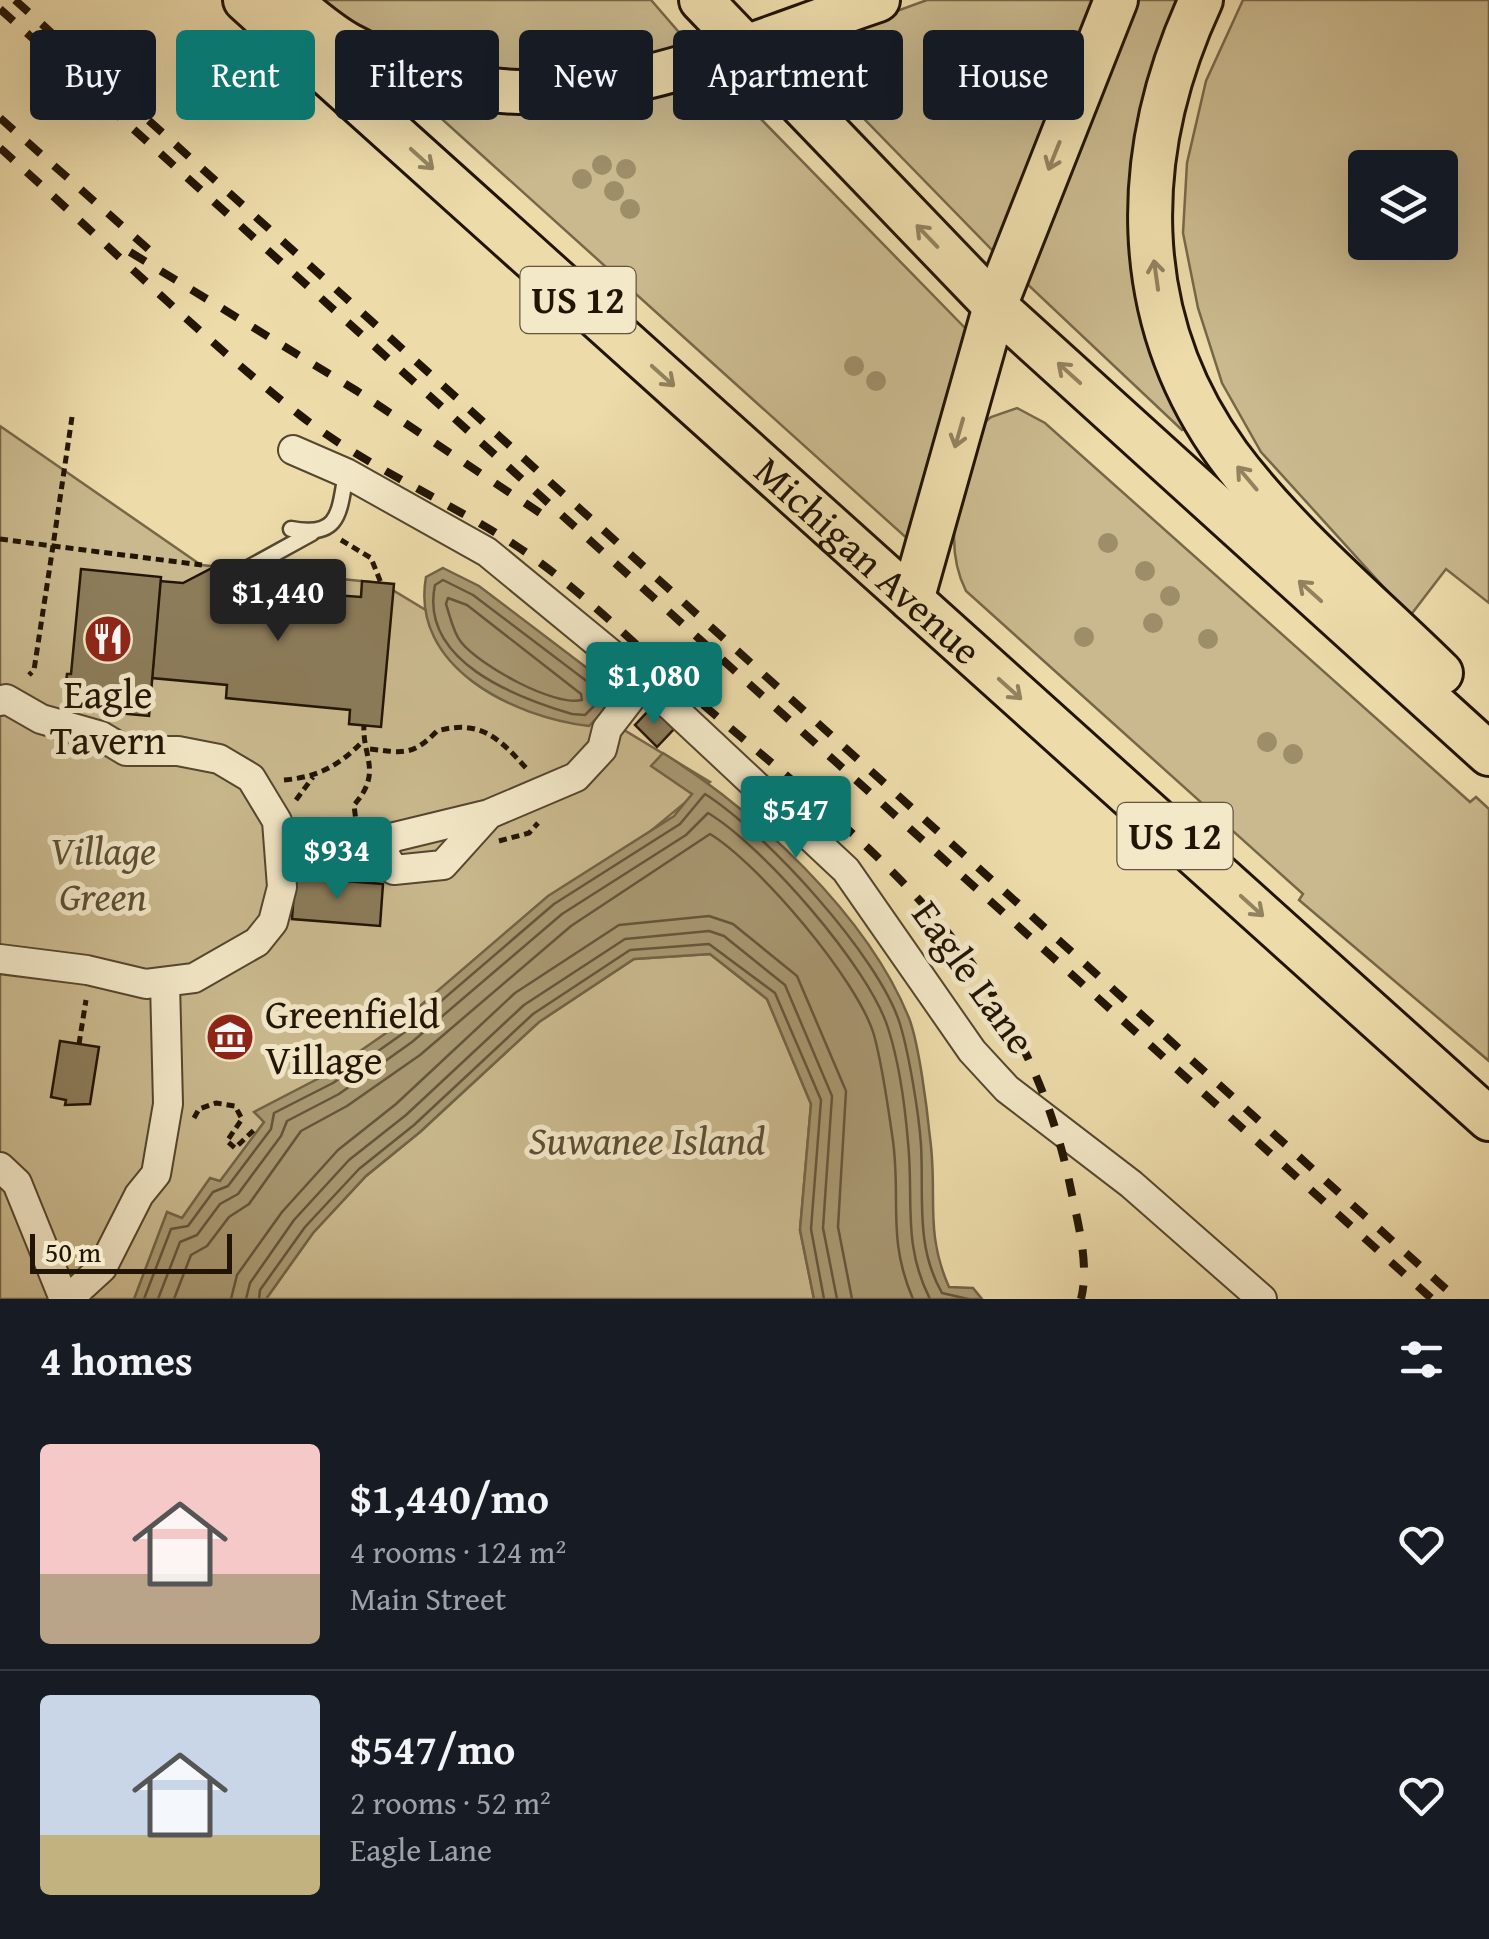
<!DOCTYPE html>
<html lang="en">
<head>
<meta charset="utf-8">
<style>
	:root { --surface:#171b24; --page:#242831; --text:#f1f3f6; --muted:#9ea1a6; --line:#363941; --accent:#0f766e }
	body { margin:0; font-family:"Gentium Book Plus",serif; background:var(--page); color:var(--text); height:100vh; display:flex; flex-direction:column; font-size:38px; white-space:nowrap }
	* { box-sizing:border-box; margin:0 }
	p { font-size:32px; color:var(--muted) }
	.icon { flex:none; width:55px; height:55px; fill:none; stroke:currentColor; stroke-width:2; stroke-linecap:round; stroke-linejoin:round }
	.map { position:relative; height:1299px; overflow:hidden }
	.side { display:flex; flex-direction:column; background:var(--surface); flex:1 }
	.side>* { flex:none }
	.banner { position:absolute; left:30px; top:30px; width:1430px; height:90px; display:flex; gap:20px }
	.buttons { position:absolute; left:1348px; top:150px; display:grid; gap:20px }
	.buttons a { display:grid; place-items:center; width:110px; height:110px; border-radius:10px; background:var(--surface); box-shadow:0 10px 40px #0002; font-size:50px }
	.scale { position:absolute; left:30px; bottom:25px; width:202px; box-sizing:border-box; padding-left:10px; border:5px solid #221504; border-top:0; font-size:28px; line-height:35px; white-space:nowrap; color:#221504; -webkit-text-stroke:8px #f3e8c8; paint-order:stroke }
	.price { position:absolute; translate:-50% -85px; padding:0 22px; border-radius:10px; background:var(--accent); color:#fff; font-size:32px; line-height:65px; filter:drop-shadow(0 2px 5px #0008) }
	.price::after { content:''; position:absolute; left:50%; top:60px; width:30px; height:22px; margin-left:-15px; background:inherit; clip-path:polygon(0 0,100% 0,50% 100%) }
	.price.on { background:#222; color:#fff }
	ul { padding:0; list-style:none }
	li { display:flex; align-items:center; gap:30px; height:250px; padding:0 40px }
	li+li { border-top:2px solid var(--line) }
	li span { display:grid; place-items:center; flex:none; width:280px; height:200px; border-radius:10px; color:#555 }
	li>.icon { margin-inline-start:auto }
	span .icon { width:120px; height:120px; fill:#fffc; stroke-width:1 }
	li b { font-size:42px }
	h2 { display:flex; justify-content:space-between; align-items:center; height:120px; padding:0 40px; font-size:42px }
	.tag { padding:0 35px; border-radius:10px; background:var(--surface); box-shadow:0 10px 40px #0002; font-size:35px; line-height:90px }
	.tag.on { background:var(--accent); color:#fff }
	.map>svg:first-child { display:block }
</style>
</head>
<body>
<div class="map">
<svg width="1489" height="1299" viewBox="0 0 1489 1299">
	<rect width="100%" height="100%" fill="#eddbaa"/>
	<filter id="stains"><feTurbulence type="fractalNoise" baseFrequency=".002" numOctaves="4"/><feColorMatrix values="0 0 0 0 .2 0 0 0 0 .09 0 0 0 0 .02 0 0 0 .5 -.17"/></filter>
	<radialGradient id="worn" r=".72"><stop offset=".6" stop-color="#630" stop-opacity="0"/><stop offset="1" stop-color="#630" stop-opacity=".3"/></radialGradient>
	<g fill="#cab98e" stroke="#766749" stroke-width="2.5" fill-rule="evenodd">
		<path d="M 321,0 L 651,0 L 690,45 C 655,54 620,67 584,73 C 495,88 391,54 321,0 Z"/>
		<path d="M 927,0 L 1101,0 L 995,253 L 795,48 Z"/>
		<path d="M 1136,0 L 1186,0 L 1154,77 L 1187,428 L 1182,430 L 1024,281 Z"/>
		<path d="M 1243,0 L 1489,0 L 1489,603 L 1446,569 L 1410,616 L 1261,452 L 1222,383 L 1198,308 L 1183,233 L 1187,163 L 1206,81 ZM 1365,168 L 1440,168 L 1440,242 L 1365,242 Z"/>
		<path d="M 715,72 L 968,331 L 911,542 L 403,84 Z"/>
		<path d="M 1017,408 L 1045,423 L 1470,802 L 1476,797 L 1489,809 L 1489,1061 L 1299,900 L 1303,894 L 966,591 C 939,537 964,482 979,427 L 991,417 Z"/>
		<path d="M 0,426 L 201,565 L 381,583 L 710,782 L 182,1219 L 182,1299 L 0,1299 Z"/>
		<path d="M 710,954 L 767,999 L 811,1104 L 800,1230 L 814,1299 L 266,1299 L 313,1233 L 366,1176 L 420,1132 L 539,1022 L 634,959 Z"/>
	</g>
	<g fill="#a89872" stroke="#726446" stroke-width="2.5">
		<path d="M 443,568 L 479,586 L 612,687 L 614,700 L 589,726 C 513,717 410,667 426,577 Z"/>
		<path d="M 663,753 C 755,811 867,914 909,1018 C 919,1044 927,1108 930,1138 C 938,1194 924,1231 949,1287 L 973,1288 L 982,1299 L 814,1299 L 800,1230 L 811,1104 L 767,999 L 710,954 L 634,959 L 539,1022 L 420,1132 L 366,1176 L 313,1233 L 266,1299 L 134,1299 L 167,1212 L 182,1218 L 210,1178 L 220,1181 L 264,1122 L 254,1112 L 327,1074 L 399,1024 L 548,896 L 674,816 L 692,794 L 651,766 Z"/>
	</g>
	<g fill="none" stroke-linecap="round" stroke-linejoin="round">
		<g stroke="#65563b" stroke-width="2.5">
			<path d="M 443,580 L 473,595 L 601,692 L 601,699 L 585,715 L 572,714 C 515,697 419,661 435,585 Z"/>
			<path d="M 448,598 L 467,605 L 581,694 L 582,700 C 554,707 479,665 461,642 C 453,632 450,616 446,604 Z"/>
			<path d="M 144,1299 L 171,1229 L 188,1226 L 213,1192 L 228,1186 L 271,1129 L 274,1113 L 333,1083 L 405,1032 L 554,904 L 680,824 L 705,794 C 765,832 879,956 900,1024 C 909,1054 919,1114 921,1145 C 924,1196 915,1246 942,1293 L 968,1299"/>
			<path d="M 158,1299 L 180,1242 L 197,1235 L 220,1204 L 238,1194 L 281,1136 L 287,1121 L 339,1094 L 412,1042 L 562,914 L 686,835 L 708,813 C 762,845 869,967 888,1028 C 899,1062 905,1106 908,1142 C 914,1200 902,1244 930,1299"/>
			<path d="M 174,1299 L 191,1255 L 207,1246 L 229,1217 L 249,1204 L 301,1131 L 347,1106 L 420,1055 L 571,926 L 710,834 C 758,863 858,980 874,1035 C 883,1068 888,1107 893,1141 C 901,1201 887,1239 913,1299"/>
			<path d="M 231,1299 L 237,1275 L 282,1212 L 338,1150 L 396,1104 L 515,993 L 619,925 L 709,916 L 733,924 L 797,976 L 846,1091 L 838,1227 L 852,1299"/>
			<path d="M 246,1299 L 250,1283 L 294,1220 L 349,1160 L 406,1115 L 524,1005 L 625,939 L 709,931 L 724,936 L 785,985 L 832,1096 L 823,1228 L 837,1299"/>
			<path d="M 259,1299 L 260,1290 L 305,1227 L 359,1169 L 414,1125 L 533,1014 L 630,950 L 709,944 L 775,993 L 821,1100 L 811,1229 L 824,1299"/>
		</g>
	</g>
	<g fill="#8c7c5a" stroke="#221504" stroke-width="2.5">
		<path d="M 214,567 L 225,587 L 361,597 L 362,581 L 394,584 L 381,727 L 349,724 L 350,710 L 226,698 L 227,685 L 152,678 L 160,581 L 183,583 Z"/>
		<path d="M 81,569 L 161,577 L 149,716 L 63,708 L 67,674 L 71,674 Z"/>
		<path d="M 652,707 L 674,729 L 657,747 L 635,725 Z"/>
		<path d="M 295,877 L 383,884 L 380,926 L 292,919 Z"/>
		<path d="M 60,1041 L 99,1047 L 90,1104 L 65,1105 L 66,1100 L 51,1097 Z"/>
	</g>
	<g fill="none" stroke-linecap="round" stroke-linejoin="round">
		<g stroke="#55462e" stroke-width="19">
			<g id="lane">
				<path d="M 291,529 C 340,538 339,513 346,473"/>
				<path d="M 232,577 L 312,533"/>
			</g>
		</g>
		<g stroke="#55462e" stroke-width="32">
			<g id="street">
				<path d="M 293,450 L 346,473 L 487,552 L 644,681 L 846,870 L 972,1051 L 1007,1089 L 1131,1184 L 1262,1299"/>
				<path d="M 0,701 L 6,699 L 41,719 L 101,736 L 126,751 L 178,751 L 219,759 L 251,778 L 277,821 L 282,887 L 273,922 L 257,942 L 194,978 L 146,984 L 87,970 L 0,959"/>
				<path d="M 489,814 L 443,865 L 394,870 L 383,852 L 390,838 L 489,814 L 576,777 L 602,749 L 607,729 L 644,681"/>
				<path d="M 0,1167 L 17,1183 L 64,1299"/>
				<path d="M 68,1299 L 102,1268 L 139,1195 L 156,1174 L 168,1104 L 165,983"/>
			</g>
		</g>
		<g stroke="#221504" stroke-width="48">
			<g id="primary">
				<path id="s1" d="M 245,0 L 1489,1119"/>
				<path d="M 288,0 C 308,15 328,34 349,45 C 538,147 696,61 878,0"/>
				<path d="M 701,0 L 995,306 L 1489,754"/>
				<path d="M 1201,0 C 1131,151 1127,316 1228,455 C 1288,536 1370,603 1441,673"/>
				<path d="M 912,600 L 995,306 L 1116,0"/>
			</g>
		</g>
		<g stroke="#221504" stroke-width="5" stroke-dasharray="8 5" stroke-linecap="butt">
			<path d="M 72,417 L 53,546 L 202,565"/>
			<path d="M 0,539 L 53,546 L 34,670 L 29,675"/>
			<path d="M 341,540 L 371,558 L 381,583"/>
			<path d="M 370,749 C 403,753 413,756 437,731 C 480,719 499,738 526,768"/>
			<path d="M 284,780 C 318,777 339,766 363,741"/>
			<path d="M 296,800 L 313,777"/>
			<path d="M 304,841 L 351,844 L 358,838 L 354,805 C 383,772 362,757 364,725"/>
			<path d="M 499,841 L 529,833 L 538,823"/>
			<path d="M 79,1044 L 86,1000"/>
			<path d="M 194,1118 L 199,1109 L 216,1103 L 235,1106 L 242,1119 L 227,1141 L 235,1148 L 254,1130"/>
		</g>
		<use href="#lane" stroke="#f3e8c8" stroke-width="14"/>
		<use href="#street" stroke="#f3e8c8" stroke-width="28"/>
		<use href="#primary" stroke="#eddbaa" stroke-width="42"/>
		<g stroke="#221504" stroke-width="8" stroke-dasharray="18 18" stroke-linecap="butt">
			<path d="M 15,0 L 1457,1299"/>
			<path d="M 0,9 L 1432,1299"/>
			<path d="M 0,118 L 155,255"/>
			<path d="M 0,148 C 99,236 197,334 301,416 C 368,468 447,500 518,547 C 581,589 637,647 693,696 C 863,843 1021,952 1070,1185 C 1077,1220 1090,1264 1081,1299"/>
			<path d="M 130,252 L 357,391 L 552,521"/>
		</g>
	</g>
	<g fill="#9e8d69">
		<circle cx="602" cy="165" r="10"/>
		<circle cx="626" cy="169" r="10"/>
		<circle cx="582" cy="179" r="10"/>
		<circle cx="614" cy="191" r="10"/>
		<circle cx="630" cy="209" r="10"/>
		<circle cx="854" cy="366" r="10"/>
		<circle cx="876" cy="381" r="10"/>
		<circle cx="1108" cy="543" r="10"/>
		<circle cx="1145" cy="571" r="10"/>
		<circle cx="1170" cy="596" r="10"/>
		<circle cx="1153" cy="623" r="10"/>
		<circle cx="1084" cy="637" r="10"/>
		<circle cx="1208" cy="639" r="10"/>
		<circle cx="1267" cy="742" r="10"/>
		<circle cx="1293" cy="754" r="10"/>
	</g>
	<defs><path id="oneway-shaft" d="M-6 0H5M1.5-3L5.5 0L1.5 3" fill="none" stroke-width="1.6" stroke-linecap="round" stroke-linejoin="round" transform="scale(2.5)"/></defs>
	<g stroke="#92825f">
		<use href="#oneway-shaft" transform="translate(1054 156) rotate(112)"/>
		<use href="#oneway-shaft" transform="translate(422 159) rotate(42)"/>
		<use href="#oneway-shaft" transform="translate(927 236) rotate(-134)"/>
		<use href="#oneway-shaft" transform="translate(1156 275) rotate(-98)"/>
		<use href="#oneway-shaft" transform="translate(1069 373) rotate(-138)"/>
		<use href="#oneway-shaft" transform="translate(663 376) rotate(42)"/>
		<use href="#oneway-shaft" transform="translate(959 433) rotate(106)"/>
		<use href="#oneway-shaft" transform="translate(1247 478) rotate(-130)"/>
		<use href="#oneway-shaft" transform="translate(1310 591) rotate(-138)"/>
		<use href="#oneway-shaft" transform="translate(1010 689) rotate(42)"/>
		<use href="#oneway-shaft" transform="translate(1252 906) rotate(42)"/>
	</g>
	<defs>
		<g id="restaurant-disc" transform="scale(2.5)"><circle r="9.5" fill="#8f2418" stroke="#f3e8c8"/><path d="M-5-6h1v4h1v-4h1v4h1v-4h1v5L-1.5 .5V6h-2V.5L-5-1ZM5-6V6H3V1.5H1.5Q1.5-4 5-6Z" fill="#fff"/></g>
		<g id="museum-disc" transform="scale(2.5)"><circle r="9.5" fill="#8f2418" stroke="#f3e8c8"/><path d="M0-6L6-3V-2H-6V-3ZM-5-1h2V3h-2ZM-1-1h2V3h-2ZM3-1h2V3H3ZM-6 4H6V6H-6Z" fill="#fff"/></g>
	</defs>
	<g fill-rule="evenodd">
		<use href="#restaurant-disc" x="108" y="639"/>
		<use href="#museum-disc" x="230" y="1037"/>
	</g>
	<g text-anchor="middle" stroke-width="10" stroke-linejoin="round" paint-order="stroke">
		<g fill="#f3e8c8" stroke="#61543f" stroke-width="2.5">
			<rect x="520.5" y="267" width="115" height="66" rx="8"/>
			<rect x="1117.5" y="803" width="115" height="66" rx="8"/>
		</g>
		<g font-size="38" font-weight="bold" fill="#221504">
			<text x="578" y="313">US 12</text>
			<text x="1175" y="849">US 12</text>
		</g>
		<g font-size="40" fill="#221504" stroke="#f3e8c8">
			<text dy="14" stroke="none"><textPath href="#s1" startOffset="838">Michigan Avenue</textPath></text>
			<text transform="translate(974 977) rotate(54)" y="14">Eagle Lane</text>
		</g>
		<g font-size="40" fill="#221504" stroke="#f3e8c8">
			<text x="108" y="708">Eagle<tspan x="108" dy="46">Tavern</tspan></text>
			<text x="265" y="1028" text-anchor="start">Greenfield<tspan x="265" dy="46">Village</tspan></text>
		</g>
		<g font-size="40" font-style="italic" fill="#5d4e34" stroke="#f3e8c8">
			<text x="103" y="864">Village<tspan x="103" dy="46">Green</tspan></text>
			<text x="647" y="1154">Suwanee Island</text>
		</g>
	</g>
	<rect width="100%" height="100%" filter="url(#stains)"/>
	<rect width="100%" height="100%" fill="url(#worn)"/>
</svg>
<div class="buttons">
<a><svg class="icon" aria-label="layers" viewBox="0 0 24 24"><path d="M12 4l9 5-9 5-9-5zM3 14l9 5 9-5"/></svg></a>
</div>
<div class="scale">50 m</div>
<b class="price on" style="left:278px;top:644px">$1,440</b>
<b class="price" style="left:654px;top:727px">$1,080</b>
<b class="price" style="left:796px;top:861px">$547</b>
<b class="price" style="left:337px;top:902px">$934</b>
<div class="banner">
<a class="tag">Buy</a>
<a class="tag on">Rent</a>
<a class="tag">Filters</a>
<a class="tag">New</a>
<a class="tag">Apartment</a>
<a class="tag">House</a>
</div>
</div>
<section class="side">
<h2>4 homes<svg class="icon" aria-label="filters" viewBox="0 0 24 24"><path d="M4 7h16M4 17h16"/><circle cx="9" cy="7" r="2"/><circle cx="15" cy="17" r="2"/></svg></h2>
<ul>
<li><span style="background:linear-gradient(#f6c9c9 65%,#b9a48a 0)"><svg class="icon" aria-label="home" viewBox="0 0 24 24"><path d="M3 11l9-7 9 7M6 9v11h12V9"/></svg></span><div><b>$1,440/mo</b><p>4 rooms · 124 m²</p><p>Main Street</p></div><svg class="icon" aria-label="heart" viewBox="0 0 24 24"><path d="M12 20l-8-8c-3-5 5-10 8-4 3-6 11-1 8 4z"/></svg></li>
<li><span style="background:linear-gradient(#c9d6e8 70%,#c2b280 0)"><svg class="icon" aria-label="home" viewBox="0 0 24 24"><path d="M3 11l9-7 9 7M6 9v11h12V9"/></svg></span><div><b>$547/mo</b><p>2 rooms · 52 m²</p><p>Eagle Lane</p></div><svg class="icon" aria-label="heart" viewBox="0 0 24 24"><path d="M12 20l-8-8c-3-5 5-10 8-4 3-6 11-1 8 4z"/></svg></li>
</ul>
</section>
</body>
</html>
